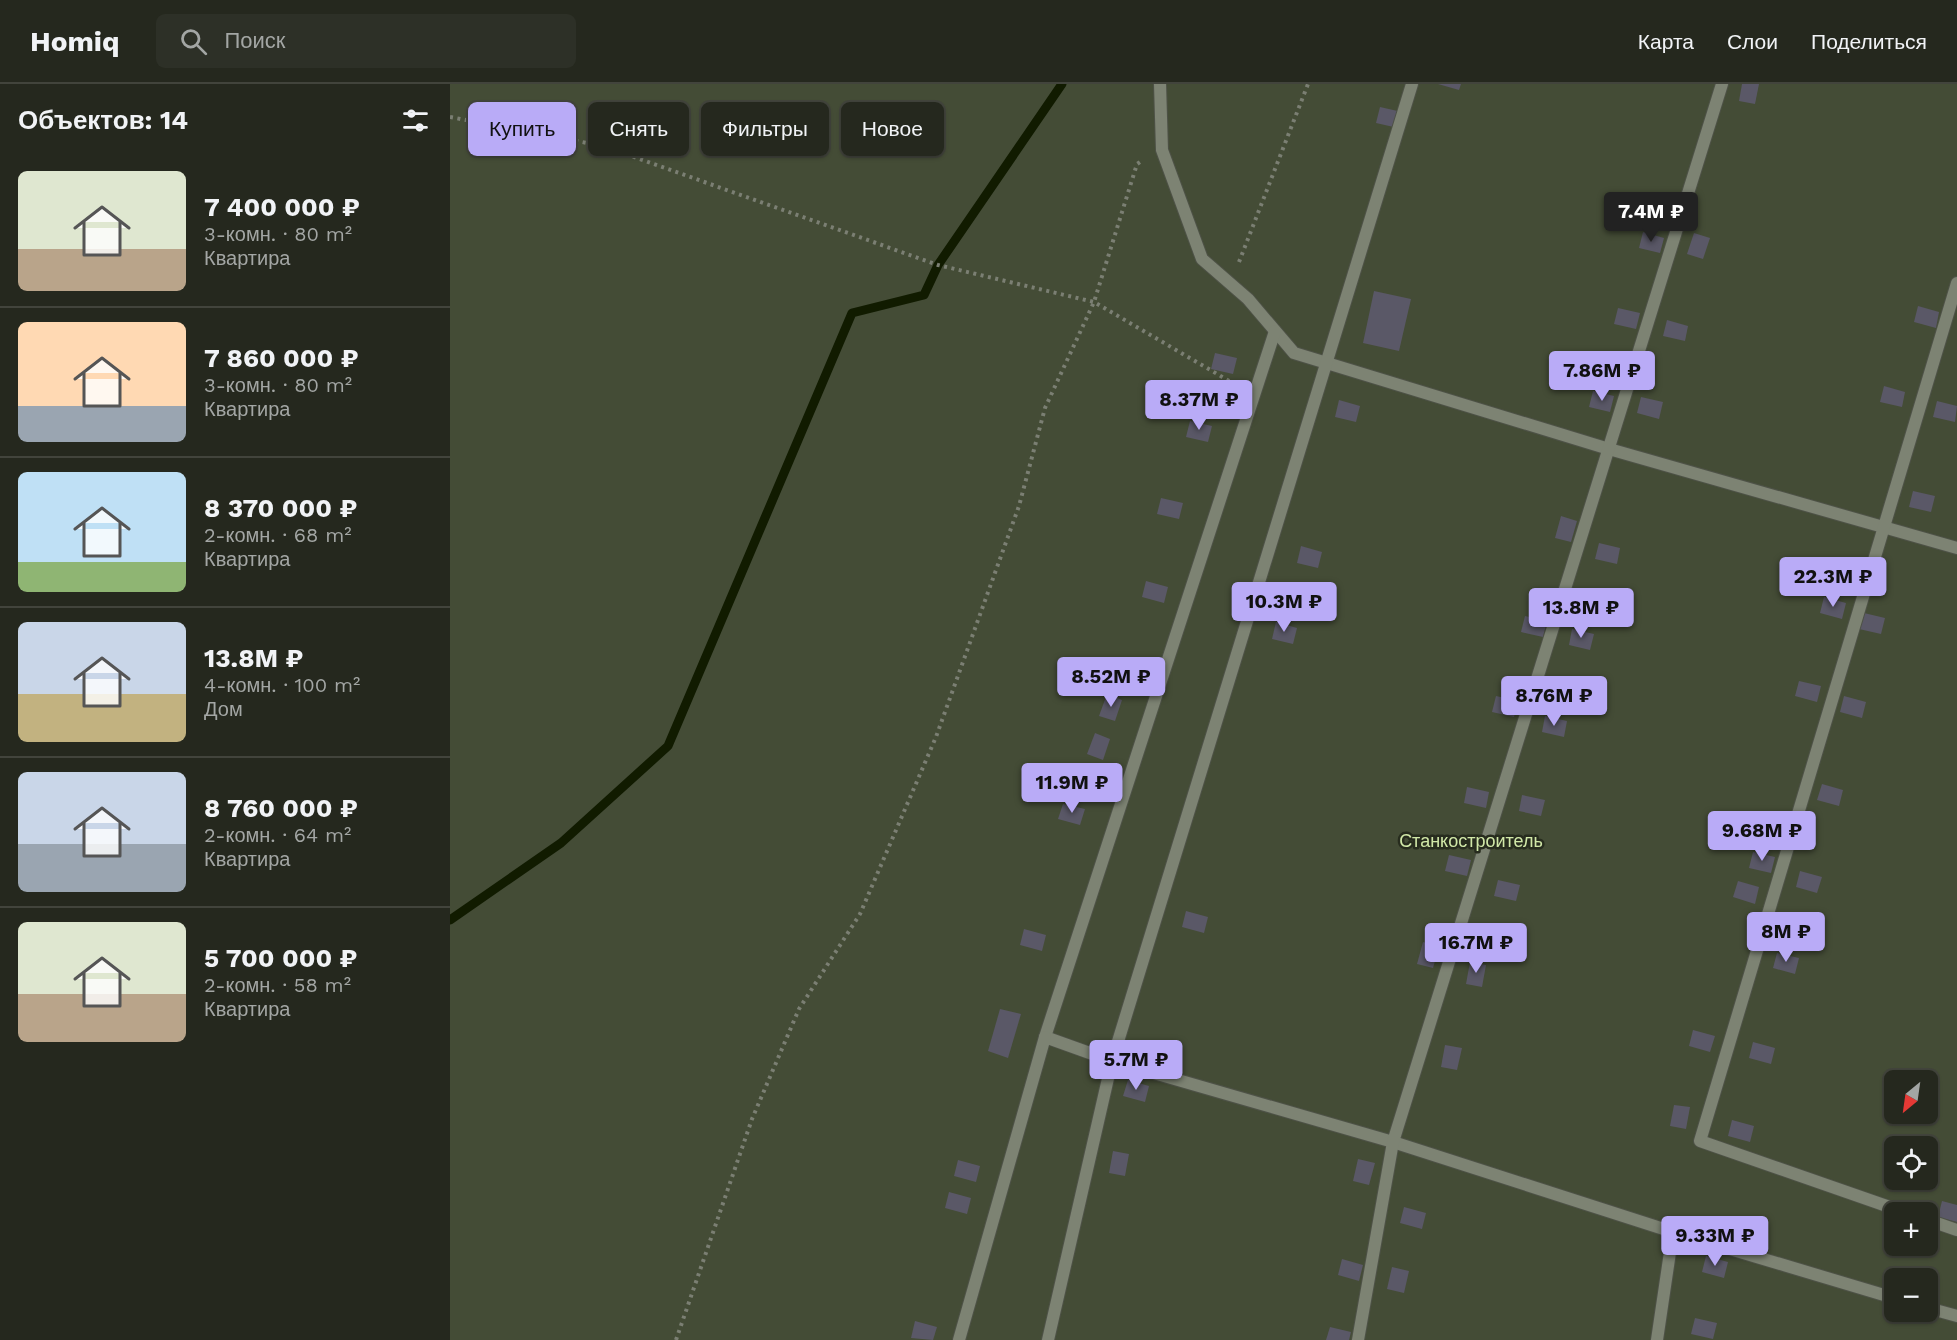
<!DOCTYPE html>
<html lang="ru">
<head>
<meta charset="utf-8">
<style>
	:root { --surface:#25281e; --page:#2d3027; --text:#f1f3f6; --muted:#a3a6a4; --line:#42443c; --accent:#b9abf7 }
	body { margin:0; font-family:"Work Sans",sans-serif; background:var(--page); color:var(--text); height:100vh; display:flex; flex-direction:column; font-size:22px; white-space:nowrap }
	* { box-sizing:border-box; margin:0 }
	p { font-size:20px; color:var(--muted) }
	.icon { flex:none; width:33px; height:33px; fill:none; stroke:currentColor; stroke-width:2; stroke-linecap:round; stroke-linejoin:round }
	.map { position:relative; flex:1; overflow:hidden }
	.panel { display:flex; flex-direction:column; background:var(--surface); width:450px }
	.panel>* { flex:none }
	.top-card { position:absolute; left:18px; top:18px; width:570px; height:54px; display:flex; gap:12px }
	.needle { width:39px; rotate:209deg }
	.fabs { position:absolute; left:1434px; top:986px; display:grid; gap:12px }
	.fabs a { display:grid; place-items:center; width:54px; height:54px; border-radius:9px; background:var(--surface); box-shadow:0 2px 4px #0004,0 0 0 2px var(--line); font-size:30px }
	.price { position:absolute; translate:-50% -51px; padding:0 14px; border-radius:6px; background:var(--accent); color:#111; font-size:20px; line-height:39px; filter:drop-shadow(0 2px 3px #0008) }
	.price::after { content:''; position:absolute; left:50%; top:36px; width:18px; height:14px; margin-left:-9px; background:inherit; clip-path:polygon(0 0,100% 0,50% 100%) }
	.price.active { background:#222; color:#fff }
	ul { padding:0; list-style:none }
	li { display:flex; align-items:center; gap:18px; height:150px; padding:0 18px }
	li+li { border-top:2px solid var(--line) }
	li span { display:grid; place-items:center; flex:none; width:168px; height:120px; border-radius:9px; color:#555 }
	li>.icon { margin-inline-start:auto }
	span .icon { width:72px; height:72px; fill:#fffc; stroke-width:1 }
	li b { font-size:26px }
	h2 { display:flex; justify-content:space-between; align-items:center; height:72px; padding:0 18px; font-size:26px }
	.chip { padding:0 21px; border-radius:9px; background:var(--surface); box-shadow:0 2px 4px #0004,0 0 0 2px var(--line); font-size:21px; line-height:54px }
	.chip.active { background:var(--accent); color:#111 }
	header { display:flex; align-items:center; gap:36px; box-sizing:border-box; height:84px; padding:0 30px; background:var(--surface); border-bottom:2px solid var(--line) }
	header strong { font-size:28px }
	nav { display:flex; gap:33px; margin-inline-start:auto; font-size:21px }
	.search { width:420px; height:54px; background:var(--page); display:flex; align-items:center; gap:15px; box-sizing:border-box; padding:0 21px; border-radius:9px; color:var(--muted); font-size:22px }
	main { display:flex; flex:1; min-height:0 }
	.map>svg:first-child { display:block }
</style>
</head>
<body>
<header>
<strong>Homiq</strong>
<div class="search"><svg class="icon" aria-label="search" viewBox="0 0 24 24"><circle cx="10" cy="10" r="6"/><path d="M15 15l6 6"/></svg>Поиск</div>
<nav><a>Карта</a><a>Слои</a><a>Поделиться</a></nav>
</header>
<main>
<section class="panel">
<h2>Объектов: 14<svg class="icon" aria-label="filters" viewBox="0 0 24 24"><path d="M4 7h16M4 17h16"/><circle cx="9" cy="7" r="2"/><circle cx="15" cy="17" r="2"/></svg></h2>
<ul>
<li><span style="background:linear-gradient(#dfe7d0 65%,#b9a48a 0)"><svg class="icon" aria-label="home" viewBox="0 0 24 24"><path d="M3 11l9-7 9 7M6 9v11h12V9"/></svg></span><div><b>7 400 000 ₽</b><p>3-комн. · 80 m²</p><p>Квартира</p></div></li>
<li><span style="background:linear-gradient(#ffd9b3 70%,#9aa5b1 0)"><svg class="icon" aria-label="home" viewBox="0 0 24 24"><path d="M3 11l9-7 9 7M6 9v11h12V9"/></svg></span><div><b>7 860 000 ₽</b><p>3-комн. · 80 m²</p><p>Квартира</p></div></li>
<li><span style="background:linear-gradient(#bfe0f5 75%,#8fb573 0)"><svg class="icon" aria-label="home" viewBox="0 0 24 24"><path d="M3 11l9-7 9 7M6 9v11h12V9"/></svg></span><div><b>8 370 000 ₽</b><p>2-комн. · 68 m²</p><p>Квартира</p></div></li>
<li><span style="background:linear-gradient(#c9d6e8 60%,#c2b280 0)"><svg class="icon" aria-label="home" viewBox="0 0 24 24"><path d="M3 11l9-7 9 7M6 9v11h12V9"/></svg></span><div><b>13.8M ₽</b><p>4-комн. · 100 m²</p><p>Дом</p></div></li>
<li><span style="background:linear-gradient(#c9d6e8 60%,#9aa5b1 0)"><svg class="icon" aria-label="home" viewBox="0 0 24 24"><path d="M3 11l9-7 9 7M6 9v11h12V9"/></svg></span><div><b>8 760 000 ₽</b><p>2-комн. · 64 m²</p><p>Квартира</p></div></li>
<li><span style="background:linear-gradient(#dfe7d0 60%,#b9a48a 0)"><svg class="icon" aria-label="home" viewBox="0 0 24 24"><path d="M3 11l9-7 9 7M6 9v11h12V9"/></svg></span><div><b>5 700 000 ₽</b><p>2-комн. · 58 m²</p><p>Квартира</p></div></li>
</ul>
</section>
<div class="map">
<svg width="1507" height="1256" viewBox="0 0 1507 1256">
	<rect width="100%" height="100%" fill="#313628"/>
	<path fill="#444c36" fill-rule="evenodd" d="M 0,0 L 1507,0 L 1507,1256 L 0,1256 ZM 1444,996 L 1478,996 L 1478,1029 L 1444,1029 ZM 1444,1062 L 1478,1062 L 1478,1095 L 1444,1095 ZM 1444,1128 L 1478,1128 L 1478,1161 L 1444,1161 ZM 1444,1194 L 1478,1194 L 1478,1227 L 1444,1227 Z"/>
	<g fill="none" stroke-linecap="round" stroke-linejoin="round">
		<path stroke="#111b00" stroke-width="9" d="M 0,836 L 111,759 L 218,662 L 402,229 L 474,211 L 488,181 L 612,0"/>
	</g>
	<g fill="#5a5867">
		<path d="M 988,0 L 1011,0 L 1009,6 Z"/>
		<path d="M 1292,0 L 1309,0 L 1305,20 L 1289,17 Z"/>
		<path d="M 930,23 L 952,28 L 948,44 L 926,39 Z"/>
		<path d="M 1193,148 L 1214,154 L 1210,169 L 1189,164 Z"/>
		<path d="M 1244,149 L 1260,154 L 1253,175 L 1237,170 Z"/>
		<path d="M 924,207 L 961,215 L 949,267 L 913,259 Z"/>
		<path d="M 1468,222 L 1489,228 L 1486,244 L 1464,238 Z"/>
		<path d="M 1168,224 L 1190,229 L 1186,245 L 1164,240 Z"/>
		<path d="M 1217,236 L 1238,242 L 1235,257 L 1213,252 Z"/>
		<path d="M 765,269 L 787,274 L 783,290 L 761,285 Z"/>
		<path d="M 1434,302 L 1455,308 L 1452,323 L 1430,318 Z"/>
		<path d="M 1143,307 L 1164,312 L 1160,328 L 1139,323 Z"/>
		<path d="M 1191,313 L 1213,318 L 1209,335 L 1187,329 Z"/>
		<path d="M 889,316 L 910,322 L 906,338 L 885,333 Z"/>
		<path d="M 1487,317 L 1507,322 L 1505,338 L 1483,333 Z"/>
		<path d="M 740,337 L 762,342 L 758,358 L 736,353 Z"/>
		<path d="M 1463,407 L 1485,412 L 1481,428 L 1459,423 Z"/>
		<path d="M 711,414 L 733,419 L 729,435 L 707,430 Z"/>
		<path d="M 1111,432 L 1127,437 L 1121,458 L 1105,454 Z"/>
		<path d="M 1149,459 L 1170,464 L 1167,480 L 1145,475 Z"/>
		<path d="M 851,462 L 872,468 L 868,484 L 847,479 Z"/>
		<path d="M 696,497 L 718,503 L 714,519 L 692,513 Z"/>
		<path d="M 1374,513 L 1396,519 L 1392,535 L 1370,529 Z"/>
		<path d="M 1414,529 L 1435,534 L 1431,550 L 1409,545 Z"/>
		<path d="M 1075,532 L 1097,537 L 1093,553 L 1071,548 Z"/>
		<path d="M 826,538 L 847,544 L 843,560 L 822,555 Z"/>
		<path d="M 1122,545 L 1144,550 L 1140,566 L 1119,561 Z"/>
		<path d="M 1349,597 L 1371,602 L 1367,618 L 1345,612 Z"/>
		<path d="M 657,610 L 672,616 L 665,637 L 649,632 Z"/>
		<path d="M 1046,612 L 1068,617 L 1064,633 L 1042,628 Z"/>
		<path d="M 1394,612 L 1416,618 L 1412,634 L 1390,628 Z"/>
		<path d="M 1095,632 L 1117,637 L 1114,653 L 1092,648 Z"/>
		<path d="M 645,649 L 660,655 L 653,676 L 637,670 Z"/>
		<path d="M 1372,700 L 1393,706 L 1389,722 L 1367,716 Z"/>
		<path d="M 1017,703 L 1039,708 L 1036,724 L 1014,719 Z"/>
		<path d="M 1072,711 L 1095,716 L 1091,732 L 1069,727 Z"/>
		<path d="M 613,720 L 635,725 L 630,741 L 608,735 Z"/>
		<path d="M 1303,768 L 1325,773 L 1321,789 L 1299,784 Z"/>
		<path d="M 999,771 L 1021,776 L 1017,792 L 995,787 Z"/>
		<path d="M 1350,787 L 1372,793 L 1367,809 L 1346,803 Z"/>
		<path d="M 1048,796 L 1070,801 L 1066,817 L 1044,812 Z"/>
		<path d="M 1288,797 L 1309,803 L 1305,820 L 1283,813 Z"/>
		<path d="M 736,827 L 758,833 L 754,849 L 732,843 Z"/>
		<path d="M 574,845 L 596,851 L 592,867 L 570,861 Z"/>
		<path d="M 973,858 L 989,863 L 983,884 L 967,880 Z"/>
		<path d="M 1327,869 L 1349,874 L 1345,890 L 1323,884 Z"/>
		<path d="M 1020,878 L 1036,881 L 1032,903 L 1016,900 Z"/>
		<path d="M 550,925 L 571,930 L 558,974 L 538,967 Z"/>
		<path d="M 1243,946 L 1265,952 L 1260,968 L 1239,962 Z"/>
		<path d="M 1303,958 L 1325,964 L 1321,980 L 1299,974 Z"/>
		<path d="M 995,961 L 1012,964 L 1007,986 L 991,983 Z"/>
		<path d="M 678,996 L 699,1002 L 695,1018 L 673,1012 Z"/>
		<path d="M 1224,1021 L 1240,1023 L 1236,1045 L 1220,1042 Z"/>
		<path d="M 1282,1036 L 1304,1042 L 1300,1058 L 1278,1052 Z"/>
		<path d="M 663,1067 L 679,1070 L 675,1092 L 659,1089 Z"/>
		<path d="M 908,1075 L 925,1079 L 919,1101 L 903,1097 Z"/>
		<path d="M 508,1076 L 530,1082 L 526,1098 L 504,1092 Z"/>
		<path d="M 499,1108 L 521,1114 L 517,1130 L 495,1124 Z"/>
		<path d="M 1492,1117 L 1507,1121 L 1507,1138 L 1488,1133 Z"/>
		<path d="M 954,1123 L 976,1129 L 972,1145 L 950,1139 Z"/>
		<path d="M 1256,1172 L 1278,1178 L 1274,1194 L 1252,1188 Z"/>
		<path d="M 892,1175 L 913,1181 L 909,1197 L 888,1191 Z"/>
		<path d="M 942,1183 L 959,1187 L 954,1209 L 937,1205 Z"/>
		<path d="M 1245,1234 L 1267,1239 L 1263,1255 L 1241,1250 Z"/>
		<path d="M 465,1237 L 487,1243 L 483,1256 L 461,1254 Z"/>
		<path d="M 880,1243 L 901,1248 L 899,1256 L 876,1256 Z"/>
	</g>
	<g fill="none" stroke-linecap="round" stroke-linejoin="round">
		<g stroke="#4e5247" stroke-width="14">
			<g id="lane">
				<path d="M 710,0 L 712,66 L 752,175 L 798,215 L 844,269 L 1159,365 L 1507,464"/>
				<path d="M 825,247 L 595,953 L 662,977 L 943,1058 L 1223,1148 L 1444,1214"/>
				<path d="M 1454,1128 L 1250,1057 L 1507,199"/>
				<path d="M 1478,1136 L 1507,1146"/>
				<path d="M 1478,1224 L 1507,1232"/>
				<path d="M 509,1256 L 595,953"/>
				<path d="M 598,1256 L 662,977 L 962,0"/>
				<path d="M 908,1256 L 943,1058 L 1272,0"/>
				<path d="M 1207,1256 L 1223,1148"/>
			</g>
		</g>
		<g stroke="#7b7f73" stroke-width="4" stroke-dasharray="3 4.5" stroke-linecap="butt">
			<path d="M 0,33 L 153,62 L 488,181 L 644,218 L 786,301"/>
			<path d="M 789,178 L 858,0"/>
			<path d="M 226,1256 L 302,1035 L 349,925 L 410,830 L 486,653 L 569,422 L 595,324 L 644,218 L 687,80 L 693,76"/>
		</g>
		<use href="#lane" stroke="#7d8373" stroke-width="12"/>
	</g>
	<g text-anchor="middle" stroke-width="5" stroke-linejoin="round" paint-order="stroke">
		<g font-size="18" fill="#d1e8a8" stroke="#272c1e">
			<text x="1021" y="763">Станкостроитель</text>
		</g>
	</g>
</svg>
<div class="fabs">
<a><svg class="needle" viewBox="-14 -14 28 28"><path d="M0-13l5 13h-10z" fill="#e53935"/><path d="M0 13l5-13h-10z" fill="#a3a6a4"/></svg></a>
<a><svg class="icon" aria-label="locate" viewBox="0 0 24 24"><circle cx="12" cy="12" r="6"/><path d="M12 2v4M12 18v4M2 12h4M18 12h4"/></svg></a>
<a>+</a>
<a>−</a>
</div>
<b class="price active" style="left:1201px;top:159px">7.4M ₽</b>
<b class="price" style="left:1152px;top:318px">7.86M ₽</b>
<b class="price" style="left:749px;top:347px">8.37M ₽</b>
<b class="price" style="left:1383px;top:524px">22.3M ₽</b>
<b class="price" style="left:834px;top:549px">10.3M ₽</b>
<b class="price" style="left:1131px;top:555px">13.8M ₽</b>
<b class="price" style="left:661px;top:624px">8.52M ₽</b>
<b class="price" style="left:1104px;top:643px">8.76M ₽</b>
<b class="price" style="left:622px;top:730px">11.9M ₽</b>
<b class="price" style="left:1312px;top:778px">9.68M ₽</b>
<b class="price" style="left:1336px;top:879px">8M ₽</b>
<b class="price" style="left:1026px;top:890px">16.7M ₽</b>
<b class="price" style="left:686px;top:1007px">5.7M ₽</b>
<b class="price" style="left:1265px;top:1183px">9.33M ₽</b>
<div class="top-card">
<a class="chip active">Купить</a>
<a class="chip">Снять</a>
<a class="chip">Фильтры</a>
<a class="chip">Новое</a>
</div>
</div>
</main>
</body>
</html>
